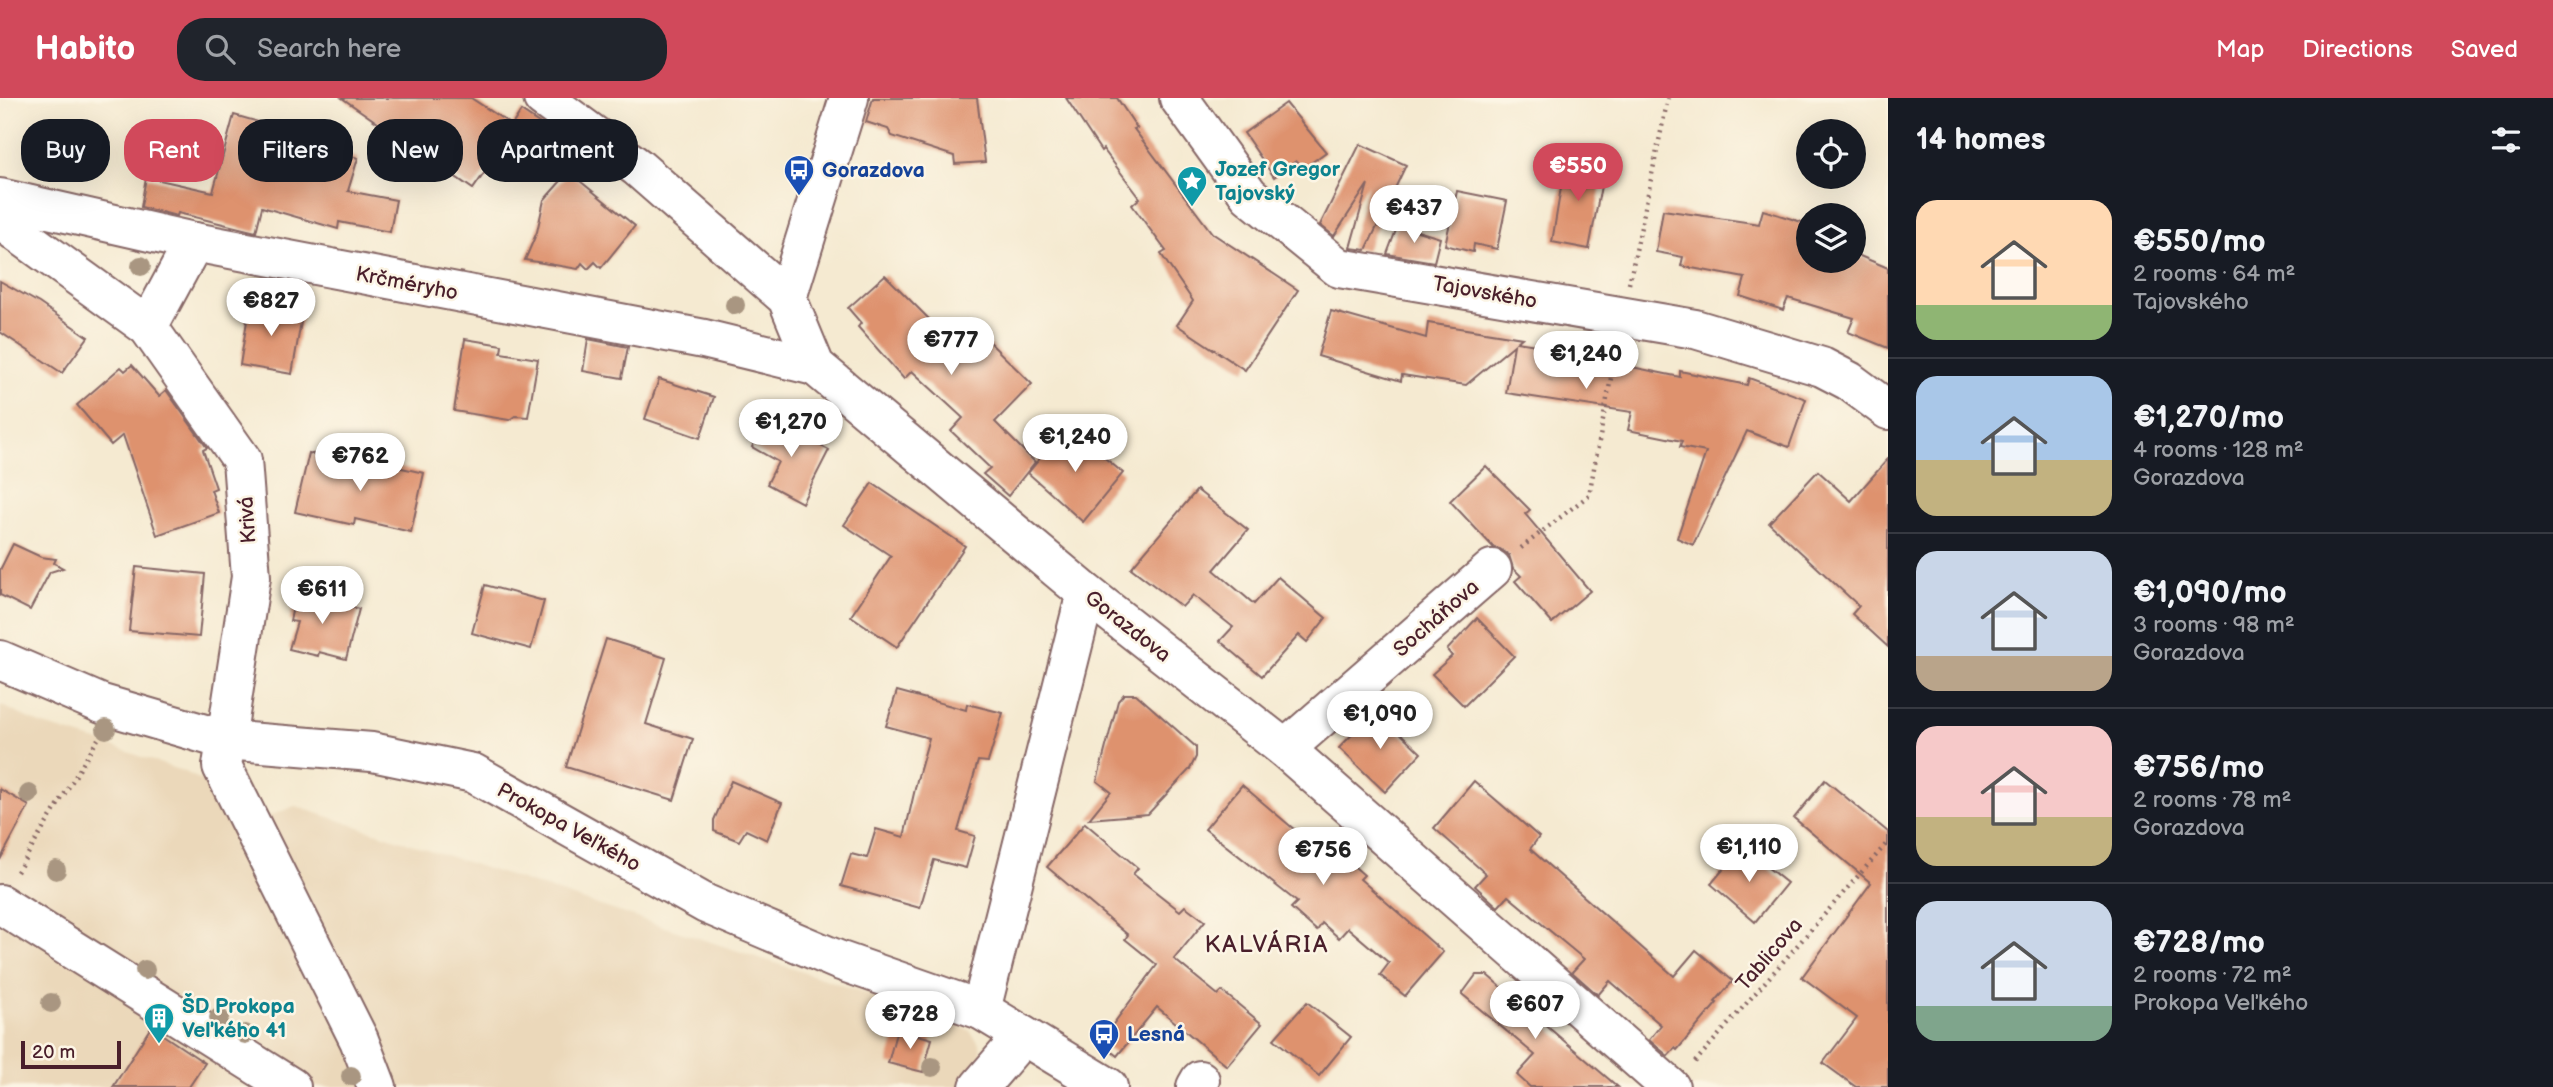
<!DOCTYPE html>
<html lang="en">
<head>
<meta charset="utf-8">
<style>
	:root { --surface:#171b24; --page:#20242c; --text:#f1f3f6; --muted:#9ea1a6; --line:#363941; --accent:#d1495b }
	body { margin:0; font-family:"Balsamiq Sans",sans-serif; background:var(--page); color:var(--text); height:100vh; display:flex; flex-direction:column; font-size:26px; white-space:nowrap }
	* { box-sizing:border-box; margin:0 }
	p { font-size:23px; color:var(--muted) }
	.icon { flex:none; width:38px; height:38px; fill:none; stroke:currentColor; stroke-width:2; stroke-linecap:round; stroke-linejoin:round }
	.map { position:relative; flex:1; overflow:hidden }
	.side { display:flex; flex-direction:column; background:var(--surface); width:665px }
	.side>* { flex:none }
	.hud { position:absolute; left:21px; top:21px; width:665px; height:63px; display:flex; gap:14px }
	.fabs { position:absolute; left:1796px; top:21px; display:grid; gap:14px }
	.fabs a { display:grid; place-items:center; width:70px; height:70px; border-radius:50%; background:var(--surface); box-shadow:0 7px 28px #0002; font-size:35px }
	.scale { position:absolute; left:21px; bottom:18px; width:100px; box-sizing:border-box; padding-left:7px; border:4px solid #4a1f2b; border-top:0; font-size:19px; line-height:24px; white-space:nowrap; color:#4a1f2b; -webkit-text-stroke:5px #fcf5e5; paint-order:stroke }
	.price { position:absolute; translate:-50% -60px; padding:0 16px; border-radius:24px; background:#fff; color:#222; font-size:23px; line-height:46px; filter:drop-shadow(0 2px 4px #0008) }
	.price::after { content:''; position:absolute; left:50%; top:42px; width:21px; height:16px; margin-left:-10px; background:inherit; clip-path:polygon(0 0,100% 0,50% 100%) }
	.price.on { background:var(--accent); color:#fff }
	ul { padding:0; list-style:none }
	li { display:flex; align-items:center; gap:21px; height:175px; padding:0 28px }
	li+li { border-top:2px solid var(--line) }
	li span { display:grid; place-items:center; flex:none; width:196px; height:140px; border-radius:21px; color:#555 }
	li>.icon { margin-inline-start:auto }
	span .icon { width:84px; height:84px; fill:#fffc; stroke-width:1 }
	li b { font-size:30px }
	h2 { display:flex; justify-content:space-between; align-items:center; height:84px; padding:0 28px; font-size:30px }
	.pill { padding:0 24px; border-radius:28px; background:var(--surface); box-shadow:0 7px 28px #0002; font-size:24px; line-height:63px }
	.pill.on { background:var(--accent); color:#fff }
	header { display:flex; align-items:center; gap:42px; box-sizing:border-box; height:98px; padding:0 35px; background:var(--accent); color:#fff }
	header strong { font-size:33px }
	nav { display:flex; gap:38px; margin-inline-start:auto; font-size:24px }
	.search { width:490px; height:63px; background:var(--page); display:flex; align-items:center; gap:18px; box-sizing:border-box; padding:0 24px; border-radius:28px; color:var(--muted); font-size:26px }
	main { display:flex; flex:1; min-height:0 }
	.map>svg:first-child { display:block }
</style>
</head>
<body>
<header>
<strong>Habito</strong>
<div class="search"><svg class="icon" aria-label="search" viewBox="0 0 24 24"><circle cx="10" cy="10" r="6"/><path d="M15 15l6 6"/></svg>Search here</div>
<nav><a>Map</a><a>Directions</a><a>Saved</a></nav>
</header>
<main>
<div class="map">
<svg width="1888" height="989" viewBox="0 0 1888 989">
	<rect width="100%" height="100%" fill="#fcf5e5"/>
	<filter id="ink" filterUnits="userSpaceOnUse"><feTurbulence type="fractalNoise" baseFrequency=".0143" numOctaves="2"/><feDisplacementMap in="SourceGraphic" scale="14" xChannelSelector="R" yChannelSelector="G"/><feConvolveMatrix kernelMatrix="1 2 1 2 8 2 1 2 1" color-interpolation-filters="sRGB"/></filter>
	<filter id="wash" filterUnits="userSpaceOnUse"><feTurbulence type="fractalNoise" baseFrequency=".00686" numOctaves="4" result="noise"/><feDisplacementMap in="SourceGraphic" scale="28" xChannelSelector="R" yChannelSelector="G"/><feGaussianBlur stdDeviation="1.57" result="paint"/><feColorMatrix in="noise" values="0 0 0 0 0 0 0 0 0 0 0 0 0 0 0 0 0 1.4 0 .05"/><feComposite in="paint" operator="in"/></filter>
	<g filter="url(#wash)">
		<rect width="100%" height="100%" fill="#f5ead1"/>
		<path fill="#ebd8ba" d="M 0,607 L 40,626 L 97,643 L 187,675 L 213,688 L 252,725 L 295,708 L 885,901 L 969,932 L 980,946 L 981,955 L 971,970 L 986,989 L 0,989 Z"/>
		<g id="blocks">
			<g fill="#de926e">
				<path d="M 342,0 L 471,0 L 512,27 L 521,13 L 558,38 L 540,66 L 506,44 L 473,91 Z"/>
				<path d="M 873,0 L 977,0 L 985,64 L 955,66 L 954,58 L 892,38 L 888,31 L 866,24 Z"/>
				<path d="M 1066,0 L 1117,0 L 1137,30 L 1134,31 L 1212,135 L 1298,192 L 1245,272 L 1177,227 L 1193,203 L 1161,156 L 1166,153 L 1132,107 L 1140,100 L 1103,51 L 1101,53 Z"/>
				<path d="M 1286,5 L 1326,54 L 1304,70 L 1296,63 L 1274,79 L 1244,35 Z"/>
				<path d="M 234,17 L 283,31 L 281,38 L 358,60 L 348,93 L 396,102 L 390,134 L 339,124 L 338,131 L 262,109 L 256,134 L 178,115 L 177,118 L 141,109 L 146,79 L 213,94 Z"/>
				<path d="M 1360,46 L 1406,67 L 1366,152 L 1350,150 L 1368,86 L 1334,138 L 1320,127 Z"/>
				<path d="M 1566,59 L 1605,67 L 1589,151 L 1552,144 Z"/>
				<path d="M 569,74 L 635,128 L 601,170 L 595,164 L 588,171 L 582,165 L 578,171 L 525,162 L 537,134 L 544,102 Z"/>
				<path d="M 1457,93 L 1507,103 L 1497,151 L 1474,146 L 1473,154 L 1445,147 Z"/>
				<path d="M 1663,112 L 1759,126 L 1763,112 L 1808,126 L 1808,163 L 1853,163 L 1853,155 L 1888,170 L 1888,250 L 1848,234 L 1854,220 L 1788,200 L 1783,212 L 1740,198 L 1745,180 L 1681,168 L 1683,159 L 1656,154 Z"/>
				<path d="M 1398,127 L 1440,140 L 1434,164 L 1387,156 Z"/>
				<path d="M 885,177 L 964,256 L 982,237 L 1032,286 L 995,324 L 1035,364 L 1008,398 L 983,376 L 990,370 L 951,333 L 963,320 L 912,273 L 904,281 L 858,229 L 861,225 L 848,210 Z"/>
				<path d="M 0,183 L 39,205 L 88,239 L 62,275 L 0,234 Z"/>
				<path d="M 250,204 L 303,212 L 292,276 L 240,267 Z"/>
				<path d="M 1331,213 L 1426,240 L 1428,225 L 1522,240 L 1517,244 L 1599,257 L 1598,262 L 1680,279 L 1680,273 L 1747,287 L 1749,280 L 1806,301 L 1789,349 L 1747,333 L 1693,447 L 1677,440 L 1706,354 L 1680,349 L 1682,343 L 1628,332 L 1632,314 L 1506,295 L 1514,247 L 1466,287 L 1402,277 L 1401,283 L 1318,258 Z"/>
				<path d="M 465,241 L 502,247 L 501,255 L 538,261 L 528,319 L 515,318 L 509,322 L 454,313 Z"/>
				<path d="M 588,241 L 628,249 L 622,280 L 583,273 Z"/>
				<path d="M 132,267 L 159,298 L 166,292 L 207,350 L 203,352 L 216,390 L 211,392 L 219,415 L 157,437 L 123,337 L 111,347 L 77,307 L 121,269 L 125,273 Z"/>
				<path d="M 659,281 L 714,299 L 700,340 L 645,321 Z"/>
				<path d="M 767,321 L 829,352 L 802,405 L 767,386 L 778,364 L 752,349 Z"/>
				<path d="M 1066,328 L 1123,375 L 1083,424 L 1028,375 Z"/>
				<path d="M 309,355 L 365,368 L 366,362 L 424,375 L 411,434 L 355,421 L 354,427 L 295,414 Z"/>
				<path d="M 1888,361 L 1888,549 L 1852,516 L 1859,508 L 1769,425 L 1818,373 L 1851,403 Z"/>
				<path d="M 1486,368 L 1530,412 L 1525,416 L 1590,493 L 1552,525 L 1515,483 L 1521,478 L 1513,470 L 1509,457 L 1500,451 L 1494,450 L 1450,403 Z"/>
				<path d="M 872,385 L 965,448 L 897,549 L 851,518 L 891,458 L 844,427 Z"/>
				<path d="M 1197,392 L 1248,432 L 1214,472 L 1254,506 L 1278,479 L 1326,520 L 1307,544 L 1299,537 L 1262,578 L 1220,543 L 1233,529 L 1193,497 L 1182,509 L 1131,470 Z"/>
				<path d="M 13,446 L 41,459 L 56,461 L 54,465 L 63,470 L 50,474 L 30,512 L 0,497 L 0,472 Z"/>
				<path d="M 136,469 L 205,476 L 199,539 L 129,533 Z"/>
				<path d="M 485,487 L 544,503 L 531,551 L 472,535 Z"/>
				<path d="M 296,494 L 359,511 L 346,561 L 319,554 L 318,558 L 289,551 L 297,524 L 290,523 Z"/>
				<path d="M 1477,520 L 1514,558 L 1464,608 L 1432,576 L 1452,558 L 1447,552 Z"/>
				<path d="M 606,541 L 666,560 L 646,626 L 693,641 L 674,702 L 566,669 Z"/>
				<path d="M 897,593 L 966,612 L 967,606 L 1003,615 L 988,664 L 978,663 L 958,733 L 975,738 L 966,770 L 934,762 L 920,810 L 841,788 L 851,756 L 867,760 L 876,731 L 904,739 L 917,682 L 929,640 L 886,628 Z"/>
				<path d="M 1124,596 L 1136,596 L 1196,649 L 1196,659 L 1190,671 L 1148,716 L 1089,721 L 1111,694 L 1097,683 L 1118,603 Z"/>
				<path d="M 1376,612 L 1421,655 L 1385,694 L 1339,650 Z"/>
				<path d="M 1825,682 L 1888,734 L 1888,989 L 1856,989 L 1823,965 L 1857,920 L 1802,879 L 1871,785 L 1794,720 Z"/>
				<path d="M 731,683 L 782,705 L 767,742 L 746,732 L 739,743 L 714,733 L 714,722 Z"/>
				<path d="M 1474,683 L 1539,739 L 1530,751 L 1674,878 L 1696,852 L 1733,883 L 1715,904 L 1717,905 L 1677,952 L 1675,950 L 1668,958 L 1649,942 L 1661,927 L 1610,883 L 1598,897 L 1572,874 L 1584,861 L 1508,798 L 1498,809 L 1475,788 L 1486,776 L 1434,730 Z"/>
				<path d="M 1242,687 L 1315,749 L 1318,745 L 1335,760 L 1339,755 L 1364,777 L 1360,781 L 1443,854 L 1405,898 L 1380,877 L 1389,865 L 1348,830 L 1339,840 L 1322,825 L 1317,833 L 1291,810 L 1297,804 L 1205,731 Z"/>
				<path d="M 0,691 L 29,708 L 0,762 Z"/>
				<path d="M 1085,725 L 1138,770 L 1133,776 L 1180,813 L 1185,808 L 1205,823 L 1174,861 L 1218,897 L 1222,893 L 1262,926 L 1227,968 L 1157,909 L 1117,958 L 1100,944 L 1157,867 L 1125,841 L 1128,837 L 1047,769 Z"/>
				<path d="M 1742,749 L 1787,785 L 1755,824 L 1711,786 Z"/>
				<path d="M 1476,877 L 1487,877 L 1618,989 L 1530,989 L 1517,977 L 1535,957 L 1462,896 Z"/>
				<path d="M 1307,904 L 1351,939 L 1319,978 L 1274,941 Z"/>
				<path d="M 151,929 L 205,965 L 189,989 L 113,989 Z"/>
				<path d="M 897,931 L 932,941 L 923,974 L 888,965 Z"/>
			</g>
		</g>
	</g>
	<g filter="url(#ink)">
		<use href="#blocks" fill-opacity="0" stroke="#866665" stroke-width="2"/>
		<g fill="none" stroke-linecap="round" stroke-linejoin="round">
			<g stroke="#866665" stroke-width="42">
				<g id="minor">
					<path d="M 543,0 L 637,69 L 787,200 L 815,268 L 1086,495 L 1285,651 L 1670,989"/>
					<path d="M 1179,0 L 1249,97 L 1339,170 L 1695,231 L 1822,269 L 1849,283 L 1888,312"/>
					<path d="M 0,100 L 194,144 L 704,241 L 815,268"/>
					<path d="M 0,122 L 148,229 L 242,362 L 251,479 L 222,668 L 359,942 L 377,989"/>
					<path d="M 787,200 L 849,0"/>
					<path d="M 148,229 L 194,144"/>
					<path d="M 0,562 L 102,606 L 225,642 L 372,654 L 473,675 L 706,806 L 838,862 L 981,912 L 1108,989"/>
					<path d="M 1285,651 L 1492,471"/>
					<path d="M 0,806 L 291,989"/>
					<path d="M 981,912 L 1086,495"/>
					<path d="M 979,989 L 1023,938"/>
					<path d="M 1196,989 L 1200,982"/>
				</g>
			</g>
			<g stroke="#866665" stroke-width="4.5" stroke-dasharray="2 5" stroke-linecap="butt">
				<path d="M 1629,186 L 1668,0"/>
				<path d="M 1521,450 L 1589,397 L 1616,253"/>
				<path d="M 17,774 L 98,641"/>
				<path d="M 1695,964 L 1888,744"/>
			</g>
			<use href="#minor" stroke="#fff" stroke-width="38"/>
		</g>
		<g fill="#a99681">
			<circle cx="141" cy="168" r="10"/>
			<circle cx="735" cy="207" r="10"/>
			<circle cx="106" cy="631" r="10"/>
			<circle cx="29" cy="696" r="10"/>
			<circle cx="56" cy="772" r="10"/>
			<circle cx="145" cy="872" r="10"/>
			<circle cx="51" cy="905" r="10"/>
			<circle cx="219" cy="920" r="10"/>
			<circle cx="245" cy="936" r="10"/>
			<circle cx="932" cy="969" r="10"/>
			<circle cx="351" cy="978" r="10"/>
		</g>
	</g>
	<defs>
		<g id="bus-pin" transform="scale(1.575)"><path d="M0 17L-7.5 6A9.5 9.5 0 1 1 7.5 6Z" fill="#1a4fb4" stroke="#fcf5e5"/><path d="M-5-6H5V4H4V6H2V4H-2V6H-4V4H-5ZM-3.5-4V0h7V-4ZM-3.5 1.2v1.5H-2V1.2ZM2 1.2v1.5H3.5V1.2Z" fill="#fff"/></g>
		<g id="sight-pin" transform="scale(1.575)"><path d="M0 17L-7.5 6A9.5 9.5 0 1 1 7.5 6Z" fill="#0f9aa8" stroke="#fcf5e5"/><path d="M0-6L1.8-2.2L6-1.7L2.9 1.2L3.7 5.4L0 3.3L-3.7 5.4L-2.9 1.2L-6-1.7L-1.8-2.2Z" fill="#fff"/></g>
		<g id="building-pin" transform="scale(1.575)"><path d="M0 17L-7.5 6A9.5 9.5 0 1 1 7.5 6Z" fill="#0f9aa8" stroke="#fcf5e5"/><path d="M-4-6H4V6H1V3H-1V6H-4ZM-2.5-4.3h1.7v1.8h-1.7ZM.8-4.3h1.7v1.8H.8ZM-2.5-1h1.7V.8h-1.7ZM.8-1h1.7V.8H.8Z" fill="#fff"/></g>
	</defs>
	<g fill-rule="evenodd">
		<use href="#bus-pin" x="799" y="72"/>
		<use href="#sight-pin" x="1192" y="83"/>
		<use href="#building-pin" x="159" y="920"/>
		<use href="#bus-pin" x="1104" y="936"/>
	</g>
	<g text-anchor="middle" stroke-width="5" stroke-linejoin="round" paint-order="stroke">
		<g font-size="21" font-weight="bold" fill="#0d838f" stroke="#fcf5e5" text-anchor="start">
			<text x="1215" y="78">Jozef Gregor<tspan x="1215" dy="24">Tajovský</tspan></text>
			<text x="182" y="915">ŠD Prokopa<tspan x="182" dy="24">Veľkého 41</tspan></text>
		</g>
		<g font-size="21" font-weight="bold" fill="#164399" stroke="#fcf5e5" text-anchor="start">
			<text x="822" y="79">Gorazdova</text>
			<text x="1127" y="943">Lesná</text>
		</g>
		<g font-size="21" fill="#4a1f2b" stroke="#fcf5e5">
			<text transform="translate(407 185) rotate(11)" y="7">Krčméryho</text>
			<text transform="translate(1485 194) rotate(10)" y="7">Tajovského</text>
			<text transform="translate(247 422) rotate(-94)" y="7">Krivá</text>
			<text transform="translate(1436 520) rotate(-41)" y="7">Socháňova</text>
			<text transform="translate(1128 528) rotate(38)" y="7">Gorazdova</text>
			<text transform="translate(569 729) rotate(29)" y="7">Prokopa Veľkého</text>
			<text transform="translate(1769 856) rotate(-49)" y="7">Tablicova</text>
		</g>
		<g font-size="24" letter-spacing="2" fill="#4a1f2b" stroke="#fcf5e5">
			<text x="1267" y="854">KALVÁRIA</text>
		</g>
	</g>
</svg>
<div class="fabs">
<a><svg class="icon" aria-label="locate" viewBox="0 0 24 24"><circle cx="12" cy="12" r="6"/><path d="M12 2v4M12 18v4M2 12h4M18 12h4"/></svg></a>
<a><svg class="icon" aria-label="layers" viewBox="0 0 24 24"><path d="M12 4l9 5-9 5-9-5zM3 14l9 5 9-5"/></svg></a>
</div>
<div class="scale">20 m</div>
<b class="price on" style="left:1578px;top:105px">€550</b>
<b class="price" style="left:1414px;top:147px">€437</b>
<b class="price" style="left:271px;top:240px">€827</b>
<b class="price" style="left:951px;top:279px">€777</b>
<b class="price" style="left:1586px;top:293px">€1,240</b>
<b class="price" style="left:791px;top:361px">€1,270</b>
<b class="price" style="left:1075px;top:376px">€1,240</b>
<b class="price" style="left:360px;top:395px">€762</b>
<b class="price" style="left:322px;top:528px">€611</b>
<b class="price" style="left:1380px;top:653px">€1,090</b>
<b class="price" style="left:1749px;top:786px">€1,110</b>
<b class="price" style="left:1323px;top:789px">€756</b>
<b class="price" style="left:1535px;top:943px">€607</b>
<b class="price" style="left:910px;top:953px">€728</b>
<div class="hud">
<a class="pill">Buy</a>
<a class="pill on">Rent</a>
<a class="pill">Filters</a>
<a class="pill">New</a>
<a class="pill">Apartment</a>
</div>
</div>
<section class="side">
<h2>14 homes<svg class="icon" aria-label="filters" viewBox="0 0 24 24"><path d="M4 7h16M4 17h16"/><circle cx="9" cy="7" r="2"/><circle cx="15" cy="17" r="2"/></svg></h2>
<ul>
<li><span style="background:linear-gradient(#ffd9b3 75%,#8fb573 0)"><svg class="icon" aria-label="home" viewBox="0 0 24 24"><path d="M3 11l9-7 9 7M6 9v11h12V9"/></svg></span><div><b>€550/mo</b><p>2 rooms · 64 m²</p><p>Tajovského</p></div></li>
<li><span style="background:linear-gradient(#a9c7e8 60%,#c2b280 0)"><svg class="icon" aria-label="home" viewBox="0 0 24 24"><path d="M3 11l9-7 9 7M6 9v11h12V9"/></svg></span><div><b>€1,270/mo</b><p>4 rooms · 128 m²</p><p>Gorazdova</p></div></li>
<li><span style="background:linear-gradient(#c9d6e8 75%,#b9a48a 0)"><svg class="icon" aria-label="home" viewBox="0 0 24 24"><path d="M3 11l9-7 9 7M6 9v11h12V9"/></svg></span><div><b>€1,090/mo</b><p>3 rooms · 98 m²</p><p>Gorazdova</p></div></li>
<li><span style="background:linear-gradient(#f6c9c9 65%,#c2b280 0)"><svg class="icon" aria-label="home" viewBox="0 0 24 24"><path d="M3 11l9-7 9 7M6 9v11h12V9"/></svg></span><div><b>€756/mo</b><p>2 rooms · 78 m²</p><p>Gorazdova</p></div></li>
<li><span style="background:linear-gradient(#c9d6e8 75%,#7fa58c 0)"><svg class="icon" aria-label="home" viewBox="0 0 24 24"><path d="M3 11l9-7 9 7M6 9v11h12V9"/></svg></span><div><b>€728/mo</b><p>2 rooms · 72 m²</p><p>Prokopa Veľkého</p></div></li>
</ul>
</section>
</main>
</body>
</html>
